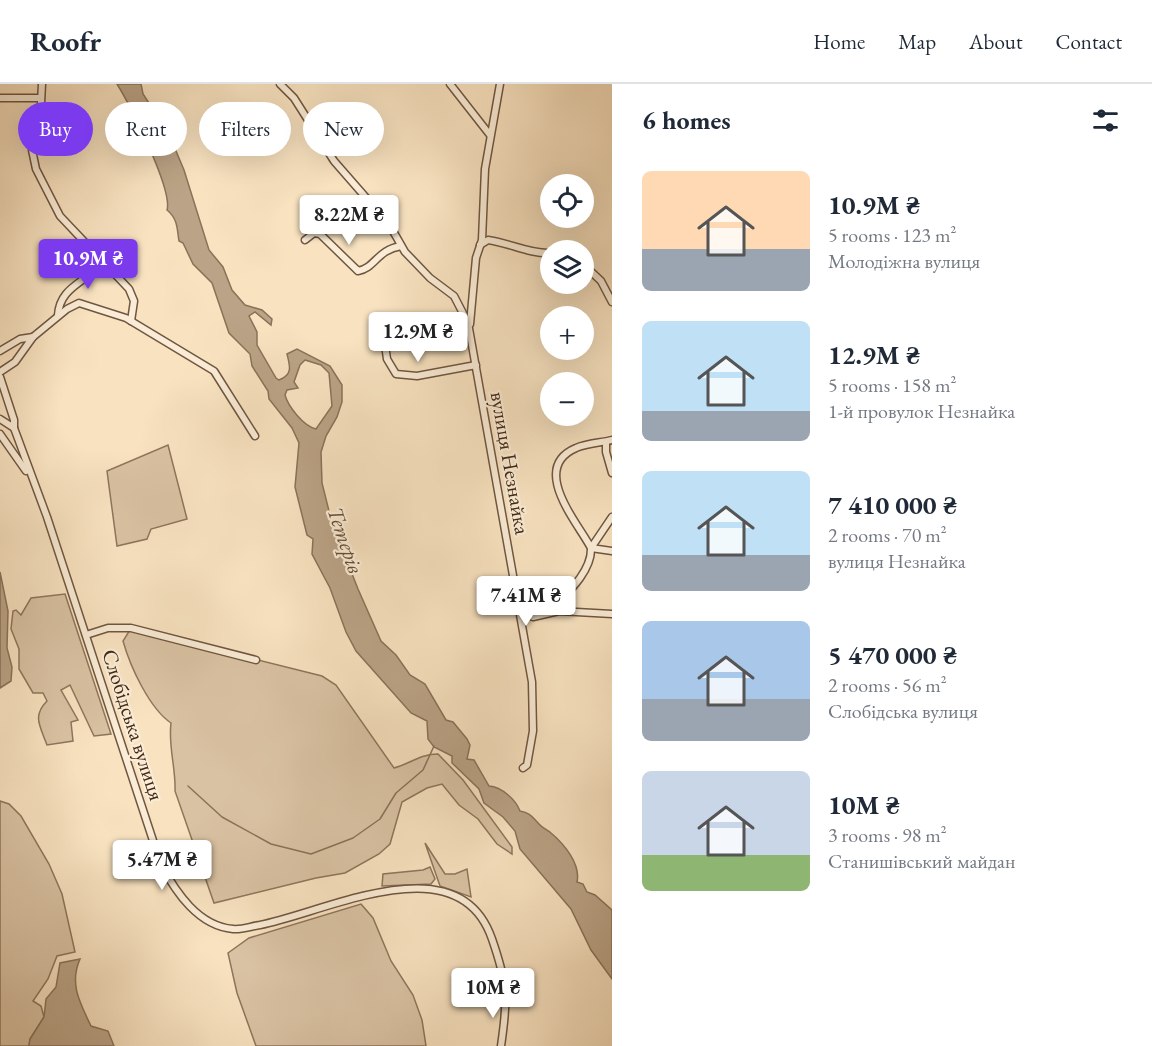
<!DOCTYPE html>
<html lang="en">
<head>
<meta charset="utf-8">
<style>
	:root { --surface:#fff; --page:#f6f6f7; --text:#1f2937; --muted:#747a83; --line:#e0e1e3; --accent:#7c3aed }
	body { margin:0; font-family:"EB Garamond",serif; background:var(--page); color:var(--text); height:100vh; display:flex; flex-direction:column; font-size:22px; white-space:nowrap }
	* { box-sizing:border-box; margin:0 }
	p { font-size:20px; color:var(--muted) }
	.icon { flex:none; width:33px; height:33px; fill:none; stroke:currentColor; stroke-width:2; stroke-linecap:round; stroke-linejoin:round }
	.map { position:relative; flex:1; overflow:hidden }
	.details { display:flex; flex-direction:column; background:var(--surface); width:540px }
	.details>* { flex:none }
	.guide { position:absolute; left:18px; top:18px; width:504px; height:54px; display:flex; gap:12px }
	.fabs { position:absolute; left:540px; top:90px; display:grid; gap:12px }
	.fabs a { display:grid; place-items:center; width:54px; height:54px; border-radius:50%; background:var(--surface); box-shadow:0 6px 24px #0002; font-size:30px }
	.price { position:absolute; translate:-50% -51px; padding:0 14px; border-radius:6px; background:#fff; color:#222; font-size:20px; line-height:39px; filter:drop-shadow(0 2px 3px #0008) }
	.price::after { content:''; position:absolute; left:50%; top:36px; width:18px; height:14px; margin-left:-9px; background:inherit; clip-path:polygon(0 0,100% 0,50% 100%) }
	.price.selected { background:var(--accent); color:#fff }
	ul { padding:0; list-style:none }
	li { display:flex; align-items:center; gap:18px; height:150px; padding:0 30px }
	li span { display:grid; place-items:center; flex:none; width:168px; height:120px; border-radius:9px; color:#555 }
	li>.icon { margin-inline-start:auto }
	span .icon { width:72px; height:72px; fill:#fffc; stroke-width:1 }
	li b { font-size:26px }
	h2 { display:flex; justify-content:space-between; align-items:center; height:72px; padding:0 30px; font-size:26px }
	.pill { padding:0 21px; border-radius:27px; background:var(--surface); box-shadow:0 6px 24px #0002; font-size:21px; line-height:54px }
	.pill.selected { background:var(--accent); color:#fff }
	header { display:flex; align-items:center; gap:36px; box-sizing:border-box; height:84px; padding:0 30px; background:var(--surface); border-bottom:2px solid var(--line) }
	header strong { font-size:28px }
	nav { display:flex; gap:33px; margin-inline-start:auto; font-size:21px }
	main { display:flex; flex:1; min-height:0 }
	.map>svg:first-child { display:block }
</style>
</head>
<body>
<header>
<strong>Roofr</strong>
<nav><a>Home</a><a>Map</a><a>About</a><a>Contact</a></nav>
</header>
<main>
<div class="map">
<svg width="612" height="962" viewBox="0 0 612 962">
	<rect width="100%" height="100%" fill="#f8e2c0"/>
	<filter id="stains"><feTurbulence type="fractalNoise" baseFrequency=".00333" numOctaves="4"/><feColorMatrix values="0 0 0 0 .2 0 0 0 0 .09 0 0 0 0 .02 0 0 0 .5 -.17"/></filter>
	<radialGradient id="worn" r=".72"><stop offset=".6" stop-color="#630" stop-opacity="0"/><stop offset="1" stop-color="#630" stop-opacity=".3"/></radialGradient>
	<g fill="#d9c2a3" stroke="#8e755c" stroke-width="1.5">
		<path d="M 168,361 L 187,435 L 151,445 L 147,455 L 117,462 L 107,387 Z"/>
		<path d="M 65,510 L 111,650 L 94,652 L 70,601 L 61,606 L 78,636 L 71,638 L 73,657 L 47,661 C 40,642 32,632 47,617 L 43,609 L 33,609 L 19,585 L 19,565 L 11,545 L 13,527 L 16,526 L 21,531 L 31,514 Z"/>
		<path d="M 131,544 L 322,592 L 336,601 L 394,684 C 411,679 421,670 438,670 L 463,696 L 512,763 L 512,770 L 497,760 L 478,735 L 459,721 L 442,700 L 427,704 L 402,718 L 390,760 L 379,770 L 345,789 L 316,794 L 214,819 L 175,707 C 176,684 168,662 171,639 C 149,624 130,582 123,557 Z"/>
		<path d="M 0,717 L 9,720 L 21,732 L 49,780 L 62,810 L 75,868 L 57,872 L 48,895 L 33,917 L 41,922 L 44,933 L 30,955 L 29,962 L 0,962 Z"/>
		<path d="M 425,759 L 445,790 L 455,790 L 467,785 L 471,813 L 440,802 Z"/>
		<path d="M 430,783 L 435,795 L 431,800 L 382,802 L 383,790 L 423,786 Z"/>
		<path d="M 361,820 L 373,834 L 391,877 L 413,911 L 422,936 L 426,962 L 256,962 L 237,909 L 228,869 L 249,854 Z"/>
	</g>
	<g fill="#baa386" stroke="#8a7259" stroke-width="1.5" fill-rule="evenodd">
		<path d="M 117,0 L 141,0 L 143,10 L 168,48 L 184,86 L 209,166 L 223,183 L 232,206 L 245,221 L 262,226 L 272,235 L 271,241 L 255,228 L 249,232 L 257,248 L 257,261 L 276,294 L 279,296 C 293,291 290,282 287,270 L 297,265 L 330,282 L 342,301 L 342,318 L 337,333 L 326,352 L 321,368 L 322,399 L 332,439 L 358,505 L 381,557 L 396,571 L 410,591 L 425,600 L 446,636 L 453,638 L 467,655 L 470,661 L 467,675 L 474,676 L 489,702 C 502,703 516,716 520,727 C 531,729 532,733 539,740 C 542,744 547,745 551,749 C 564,760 581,780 577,798 L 583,800 L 587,808 L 595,811 L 612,826 L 612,895 L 591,866 L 571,825 L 520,765 L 515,747 L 503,733 L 484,719 L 479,705 L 452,679 L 452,672 L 434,663 L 428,655 L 427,637 L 411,629 L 356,567 L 346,548 L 330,504 L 312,470 L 313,455 L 307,451 L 295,403 L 299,359 L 292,344 L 269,315 L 268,307 L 252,282 L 250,270 L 229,249 L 212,199 L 193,180 L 183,159 L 179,157 C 177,145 178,135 167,126 C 173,106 130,21 117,0 ZM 305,276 L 321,281 L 329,289 L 332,322 L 316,345 C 303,342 288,322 285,311 L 287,306 L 298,304 L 294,298 L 300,281 Z"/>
		<path d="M 0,488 L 8,527 L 7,564 L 12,583 L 11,597 L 0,604 Z"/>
		<path d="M 80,875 C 69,900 80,919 91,942 L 108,947 L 114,962 L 29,962 L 30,955 L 44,933 L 46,915 L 56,903 L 60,879 Z"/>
	</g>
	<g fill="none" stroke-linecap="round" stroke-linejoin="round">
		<path stroke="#8a7259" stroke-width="1.5" d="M 188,702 L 222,733 L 271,760 L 311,770 L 353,754 L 380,735 L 396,709 L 423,686 L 434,662"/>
		<g stroke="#705640" stroke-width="9">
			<g id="minor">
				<path d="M 42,0 L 40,38 L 32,66 L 36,85 L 60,132 L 129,205 L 134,217 L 131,237"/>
				<path d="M 280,0 L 294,14 L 334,77 L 389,140 L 405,168 L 430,194 L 454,212 L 468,239 L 532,598 L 533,647 L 527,681 L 523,684"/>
				<path d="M 450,0 L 490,51"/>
				<path d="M 0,14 L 40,14"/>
				<path d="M 305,156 L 314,149 L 320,150 L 358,187 C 375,184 377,166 401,162"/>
				<path d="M 480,161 L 488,156 C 510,159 529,170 550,169"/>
				<path d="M 584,181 L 601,197 L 612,218"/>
				<path d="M 58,231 C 60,201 88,199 102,177"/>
				<path d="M 382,239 L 387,275 L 396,290 L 417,292 L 476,281"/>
				<path d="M 470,240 L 476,174 L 482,156 L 485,85 L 500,0"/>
				<path d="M 33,253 L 67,225 L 79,219 L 126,234 L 214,287 L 255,352"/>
				<path d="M 0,267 L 20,255 L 33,253 L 15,278 L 0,288"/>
				<path d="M 0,293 L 14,336 L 14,344"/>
				<path d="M 0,335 L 14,344 L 17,352 L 47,433 L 161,781 C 176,808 198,842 233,845 C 241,846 252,842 260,841 C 327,828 459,758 492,855 C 508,901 508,914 501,962"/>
				<path d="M 0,350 L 26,387"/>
				<path d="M 606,358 L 606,368 L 612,389"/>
				<path d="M 612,433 L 591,464 L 612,467"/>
				<path d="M 519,522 L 525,529 L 533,533 L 559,527 L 612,530"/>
				<path d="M 548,529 C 564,512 592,489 591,464 C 578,439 529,384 576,364 C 587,359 600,359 612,356"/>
				<path d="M 86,551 L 108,544 L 131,544 L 256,576"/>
			</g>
		</g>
		<use href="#minor" stroke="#faecd6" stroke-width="6"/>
	</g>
	<g text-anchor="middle" stroke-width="4.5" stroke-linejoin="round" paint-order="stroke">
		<g font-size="21" fill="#422815" stroke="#faecd6">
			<text transform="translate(510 379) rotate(80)" y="7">вулиця Незнайка</text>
			<text transform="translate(133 641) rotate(72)" y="7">Слобідська вулиця</text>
		</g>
		<g font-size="22" font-style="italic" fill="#664d37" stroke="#faecd6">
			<text transform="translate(346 456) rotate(71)" y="8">Тетерів</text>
		</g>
	</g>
	<rect width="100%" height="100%" filter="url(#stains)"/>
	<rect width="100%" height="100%" fill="url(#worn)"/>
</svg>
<div class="fabs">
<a><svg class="icon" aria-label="locate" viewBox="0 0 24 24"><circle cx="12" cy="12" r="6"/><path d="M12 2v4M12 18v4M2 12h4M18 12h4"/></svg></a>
<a><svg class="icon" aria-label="layers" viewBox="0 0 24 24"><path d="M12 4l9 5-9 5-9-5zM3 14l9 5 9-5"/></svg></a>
<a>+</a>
<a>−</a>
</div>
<b class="price" style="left:349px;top:162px">8.22M ₴</b>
<b class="price selected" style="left:88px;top:206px">10.9M ₴</b>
<b class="price" style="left:418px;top:279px">12.9M ₴</b>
<b class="price" style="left:526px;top:543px">7.41M ₴</b>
<b class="price" style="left:162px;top:807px">5.47M ₴</b>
<b class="price" style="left:493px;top:935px">10M ₴</b>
<div class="guide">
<a class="pill selected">Buy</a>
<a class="pill">Rent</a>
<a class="pill">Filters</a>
<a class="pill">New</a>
</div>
</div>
<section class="details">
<h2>6 homes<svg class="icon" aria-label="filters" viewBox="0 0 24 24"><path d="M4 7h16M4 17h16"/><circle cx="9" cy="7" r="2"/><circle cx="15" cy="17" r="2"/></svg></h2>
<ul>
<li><span style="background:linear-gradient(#ffd9b3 65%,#9aa5b1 0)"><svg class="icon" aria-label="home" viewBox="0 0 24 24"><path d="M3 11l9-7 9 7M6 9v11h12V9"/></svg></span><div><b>10.9M ₴</b><p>5 rooms · 123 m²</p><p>Молодіжна вулиця</p></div></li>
<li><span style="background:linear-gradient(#bfe0f5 75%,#9aa5b1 0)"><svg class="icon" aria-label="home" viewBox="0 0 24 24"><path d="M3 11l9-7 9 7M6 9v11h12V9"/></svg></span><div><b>12.9M ₴</b><p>5 rooms · 158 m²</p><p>1-й провулок Незнайка</p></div></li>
<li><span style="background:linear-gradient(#bfe0f5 70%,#9aa5b1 0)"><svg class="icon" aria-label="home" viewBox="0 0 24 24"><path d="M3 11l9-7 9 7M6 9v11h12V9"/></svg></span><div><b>7 410 000 ₴</b><p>2 rooms · 70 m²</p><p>вулиця Незнайка</p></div></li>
<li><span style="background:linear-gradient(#a9c7e8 65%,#9aa5b1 0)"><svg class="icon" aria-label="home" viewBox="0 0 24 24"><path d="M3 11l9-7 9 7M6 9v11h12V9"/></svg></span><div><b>5 470 000 ₴</b><p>2 rooms · 56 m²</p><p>Слобідська вулиця</p></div></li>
<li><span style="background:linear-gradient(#c9d6e8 70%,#8fb573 0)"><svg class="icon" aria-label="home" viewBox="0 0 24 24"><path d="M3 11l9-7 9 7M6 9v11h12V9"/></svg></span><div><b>10M ₴</b><p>3 rooms · 98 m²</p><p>Станишівський майдан</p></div></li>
</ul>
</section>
</main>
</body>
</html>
